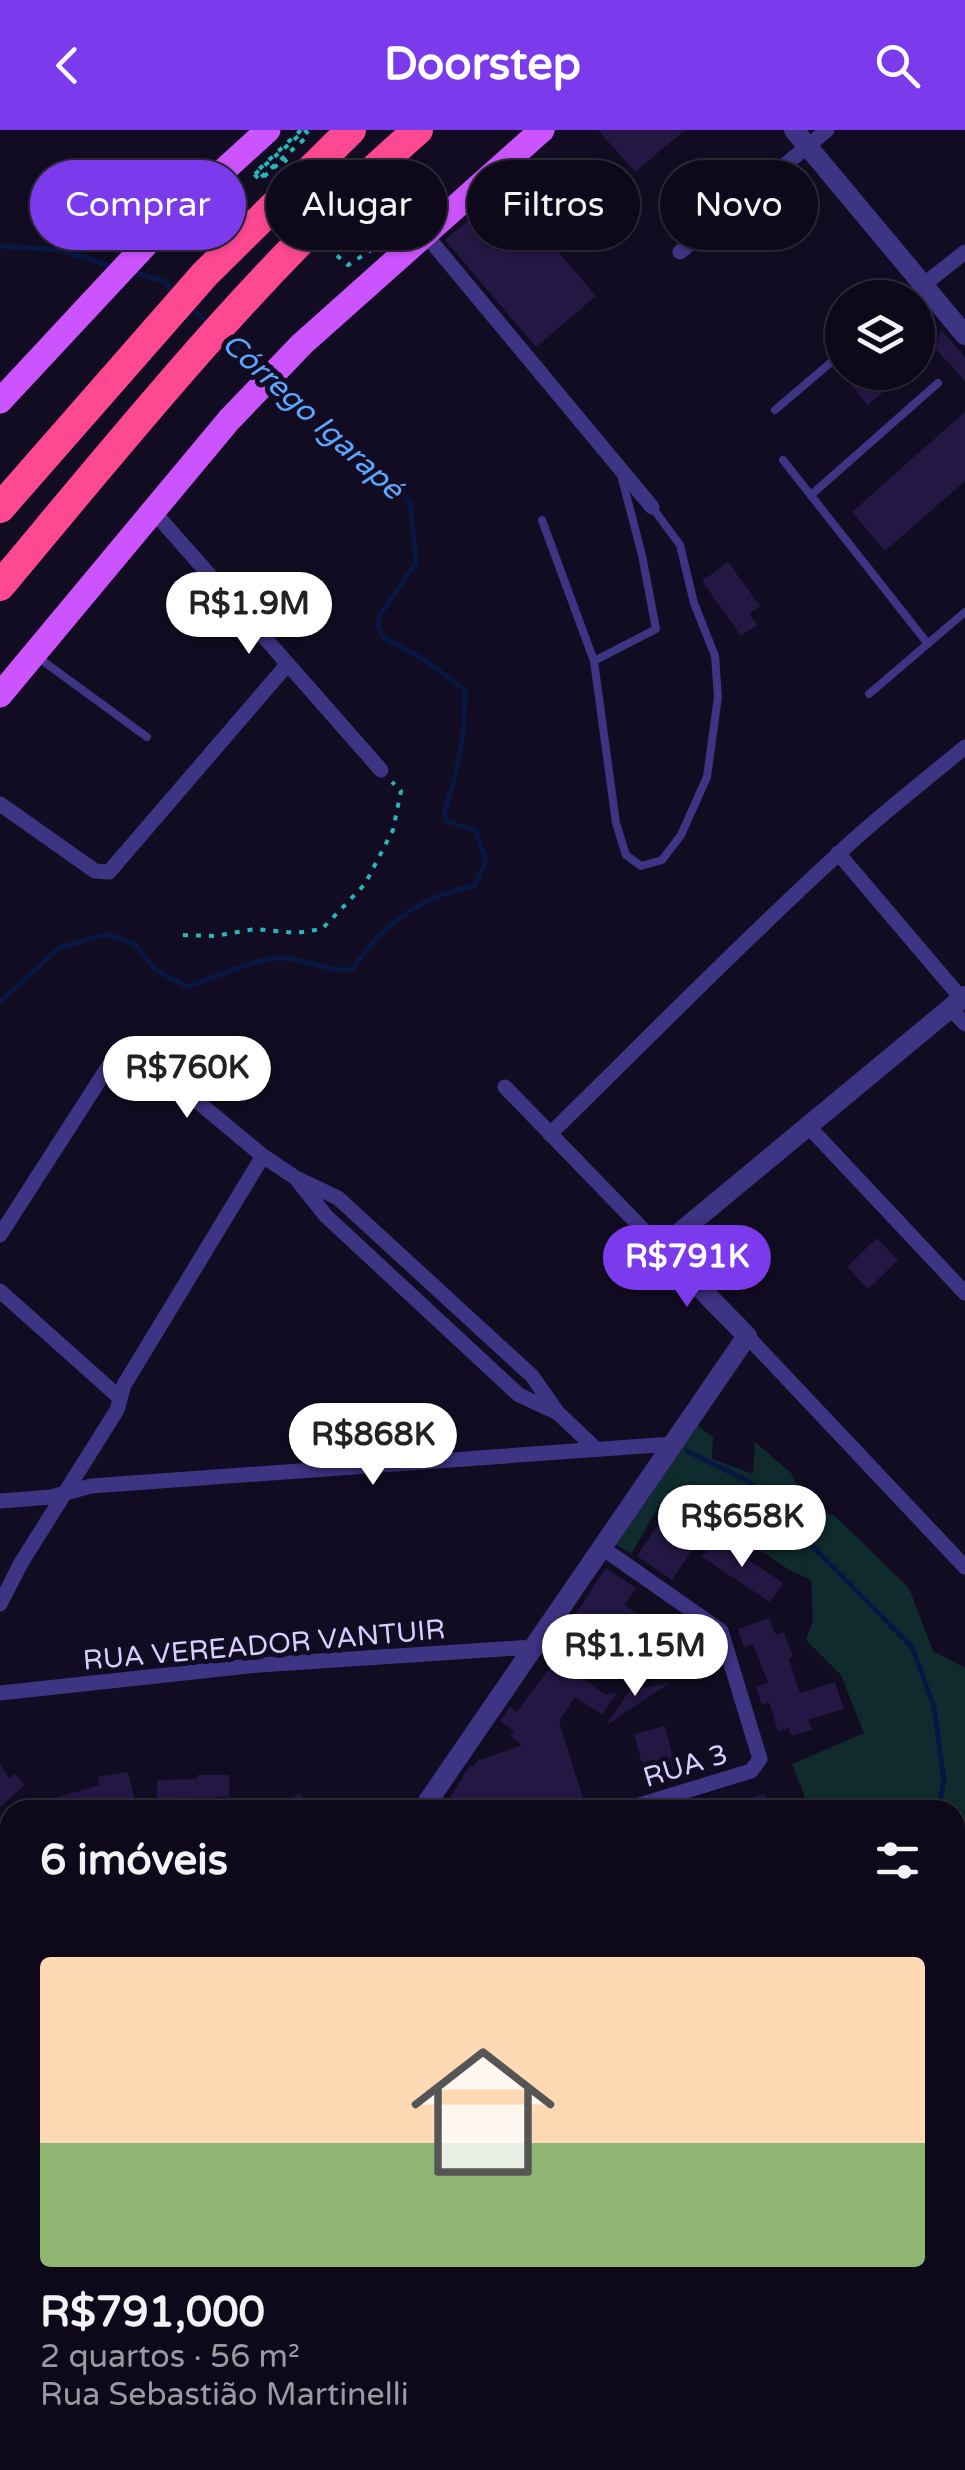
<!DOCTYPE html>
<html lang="pt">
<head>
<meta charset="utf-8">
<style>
	:root { --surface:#0e091a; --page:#171223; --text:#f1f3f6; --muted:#9b9aa2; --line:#2e2a39; --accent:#7c3aed }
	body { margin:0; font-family:"Varela Round",sans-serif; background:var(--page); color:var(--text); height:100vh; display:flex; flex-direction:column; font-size:38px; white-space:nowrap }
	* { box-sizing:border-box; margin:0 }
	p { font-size:32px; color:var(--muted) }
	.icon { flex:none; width:55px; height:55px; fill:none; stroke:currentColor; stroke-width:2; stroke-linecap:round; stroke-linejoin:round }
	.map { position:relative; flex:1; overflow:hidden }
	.panel { position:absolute; left:0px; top:1670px; width:965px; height:670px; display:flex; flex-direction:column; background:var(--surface); border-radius:30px 30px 0 0; box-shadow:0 2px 8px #0004,0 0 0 2px var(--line) }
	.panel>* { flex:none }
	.top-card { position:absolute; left:30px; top:30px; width:905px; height:90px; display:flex; gap:20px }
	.controls { position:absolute; left:825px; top:150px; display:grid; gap:20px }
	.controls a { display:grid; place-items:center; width:110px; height:110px; border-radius:50%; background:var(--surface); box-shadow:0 2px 8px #0004,0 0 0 2px var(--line); font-size:50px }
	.price { position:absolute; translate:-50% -85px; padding:0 22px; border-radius:35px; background:#fff; color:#222; font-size:32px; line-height:65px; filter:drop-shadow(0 2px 5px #0008) }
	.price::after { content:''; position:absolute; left:50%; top:60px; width:30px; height:22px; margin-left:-15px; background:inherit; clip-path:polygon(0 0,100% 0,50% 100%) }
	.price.selected { background:var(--accent); color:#fff }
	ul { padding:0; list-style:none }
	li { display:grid; align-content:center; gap:20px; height:530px; padding:0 40px }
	li span { display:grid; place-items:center; height:310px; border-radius:10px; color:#555 }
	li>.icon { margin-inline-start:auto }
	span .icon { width:180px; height:180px; fill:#fffc; stroke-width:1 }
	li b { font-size:42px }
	h2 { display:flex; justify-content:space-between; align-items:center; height:120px; padding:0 40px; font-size:42px }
	.chip { padding:0 35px; border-radius:45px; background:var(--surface); box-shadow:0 2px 8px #0004,0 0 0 2px var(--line); font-size:35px; line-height:90px }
	.chip.selected { background:var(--accent); color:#fff }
	header { display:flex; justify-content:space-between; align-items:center; height:130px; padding:0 40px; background:var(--accent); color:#fff; font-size:45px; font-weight:800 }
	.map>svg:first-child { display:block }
</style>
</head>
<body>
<header><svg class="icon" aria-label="back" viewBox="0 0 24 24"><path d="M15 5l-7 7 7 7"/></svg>Doorstep<svg class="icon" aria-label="search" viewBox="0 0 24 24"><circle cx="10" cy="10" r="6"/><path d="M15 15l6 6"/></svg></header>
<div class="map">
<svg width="965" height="2340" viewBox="0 0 965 2340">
	<rect width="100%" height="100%" fill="#120c22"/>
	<g fill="#0f2b2d">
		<path d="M 694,1293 L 713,1307 L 712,1329 L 753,1344 L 755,1312 L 791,1343 L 811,1380 L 835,1386 L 909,1458 L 933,1521 L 965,1538 L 965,2281 L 955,2285 L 955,2024 L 959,1989 L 955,1989 L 955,1680 L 810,1680 L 792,1634 L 864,1603 L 841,1545 L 806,1510 L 813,1490 L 811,1450 L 788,1439 L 726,1397 L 689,1394 L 679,1376 L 663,1369 L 631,1424 L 612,1412 Z"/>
		<path d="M 9,2040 L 10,2106 L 0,2110 L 0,2043 Z"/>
	</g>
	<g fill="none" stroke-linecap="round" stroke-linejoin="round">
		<g stroke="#071741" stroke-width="5">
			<path d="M 0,116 L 60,120 L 114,137"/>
			<path d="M 129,141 L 163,151 L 173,161"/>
			<path d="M 189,175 L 210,195"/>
			<path d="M 226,209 L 261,242"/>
			<path d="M 0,872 L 59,818 L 107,804 L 136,815 L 154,839 L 187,857 C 217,847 252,828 284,828 C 308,829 329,843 353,839 C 382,794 421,766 474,756 L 486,731 L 476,701 L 447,691 L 444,683 C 458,642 466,602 465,560 L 426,531 L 383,507 L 378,497 L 379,486 L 416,433 L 410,372 L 325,302 L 273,253"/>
			<path d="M 687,1321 L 748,1351 L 912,1517 L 934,1577 L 944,1650 L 938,1680"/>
			<path d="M 955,1832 L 965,1844"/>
			<path d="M 955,2101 L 965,2093"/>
			<path d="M 887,2340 L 890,2330"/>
		</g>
	</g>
	<g fill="#241744">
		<path d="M 598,0 L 685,0 L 635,42 Z"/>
		<path d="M 505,59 L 596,166 L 536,217 L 445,110 Z"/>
		<path d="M 941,200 L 965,227 L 965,251 L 935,218 Z"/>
		<path d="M 840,242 L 883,242 L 893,254 L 868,275 Z"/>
		<path d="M 965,282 L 965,351 L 885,421 L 852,382 Z"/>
		<path d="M 728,432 L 760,476 L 749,484 L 757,495 L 741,506 L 702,451 Z"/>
		<path d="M 877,1108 L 898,1130 L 868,1159 L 847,1137 Z"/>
		<path d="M 657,1396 L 693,1419 L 672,1450 L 637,1426 Z"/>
		<path d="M 715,1408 L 783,1453 L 770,1472 L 702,1427 Z"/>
		<path d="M 606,1438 L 636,1458 L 625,1475 L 655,1496 L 627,1535 L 569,1494 Z"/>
		<path d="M 769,1488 L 776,1505 L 784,1502 L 793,1527 L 789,1529 L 800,1563 L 835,1552 L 844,1579 L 808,1590 L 812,1600 L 792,1606 L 789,1598 L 778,1601 L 769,1572 L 762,1575 L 756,1557 L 768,1553 L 753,1514 L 744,1517 L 738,1499 Z"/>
		<path d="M 556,1529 L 606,1565 L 617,1563 L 602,1585 L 575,1567 L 559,1591 L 586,1678 L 442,1680 L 470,1635 L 472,1637 L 477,1631 L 522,1615 L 510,1606 L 514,1601 L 500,1591 L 510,1577 L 517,1582 Z"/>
		<path d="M 670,1553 L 608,1594 L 607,1594 L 630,1560 Z"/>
		<path d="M 665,1596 L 676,1640 L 646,1648 L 634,1604 Z"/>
		<path d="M 0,1633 L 9,1648 L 15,1644 L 25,1655 L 0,1677 Z"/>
		<path d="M 128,1642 L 137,1680 L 25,1680 L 25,1677 L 99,1655 L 98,1647 Z"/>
		<path d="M 197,1645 L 229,1645 L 229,1667 L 177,1668 L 178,1680 L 157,1680 L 157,1650 L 197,1649 Z"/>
		<path d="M 298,1663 L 318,1680 L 283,1680 Z"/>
		<path d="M 764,1664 L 770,1680 L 725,1680 L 724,1677 Z"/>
	</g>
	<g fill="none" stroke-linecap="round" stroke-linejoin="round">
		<g stroke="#27b7b9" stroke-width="4" stroke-dasharray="5 8" stroke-linecap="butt">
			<path d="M 305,0 L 309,5 L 260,48 L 255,44 Z"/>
			<path d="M 327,117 L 348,135 L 376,117"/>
			<path d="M 183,805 L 215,806 L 255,799 L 296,803 L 322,799 L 365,754 L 393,700 L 401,661 L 392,652"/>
		</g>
		<g stroke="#3e3484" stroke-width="8">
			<path d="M 775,280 L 842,223"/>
			<path d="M 783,330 L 928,514"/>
			<path d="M 811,365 L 938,253"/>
			<path d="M 542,390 L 594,531 L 656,499 L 642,425 L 621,345"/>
			<path d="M 36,526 L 147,607"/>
			<path d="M 594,531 L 616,693 L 626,725 L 641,736 L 662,730 L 681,705 L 707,647 L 718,567 L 715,526 L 694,473 L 680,415 L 652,377"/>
			<path d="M 869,564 L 965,482"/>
		</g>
		<g stroke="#3e3484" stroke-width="15">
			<path d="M 425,104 L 652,377"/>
			<path d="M 680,122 L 827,0"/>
			<path d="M 922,156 L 965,122"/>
			<path d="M 154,382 L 381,640"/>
			<path d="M 0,674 L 95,741 L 109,742 L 286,536"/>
			<path d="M 838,723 L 962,869"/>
			<path d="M 951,879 L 965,894"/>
			<path d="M 505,957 L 661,1118"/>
			<path d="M 808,996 L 965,1163"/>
			<path d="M 550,1004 C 645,911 738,816 836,726 C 877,687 922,653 965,617"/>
			<path d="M 298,1051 L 326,1086 L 519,1265 L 558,1283"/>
			<path d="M 0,1105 L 117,923 L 132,917 L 263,1026 L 296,1048 L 338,1068 L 532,1246 L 558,1283 L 596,1319"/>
			<path d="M 0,1161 L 120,1268"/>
			<path d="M 747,1206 L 965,1437"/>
			<path d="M 0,1371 L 51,1367 L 91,1356 L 672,1314"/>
			<path d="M 601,1417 L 721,1501 L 760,1629 L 751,1641 L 623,1680"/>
			<path d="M 0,1474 L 21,1433 L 117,1280 L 124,1255 L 263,1026"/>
			<path d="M 0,1563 L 259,1535 L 533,1517"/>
			<path d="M 0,1750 L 10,1746"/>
			<path d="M 0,1939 L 10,1967"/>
			<path d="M 141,2330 L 144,2340"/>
			<path d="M 351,2330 L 355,2340"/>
			<path d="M 513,2340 L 537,2330"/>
			<path d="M 867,2340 L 869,2330"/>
		</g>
		<g stroke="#3e3484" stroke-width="20">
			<path d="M 794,0 L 965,205"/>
			<path d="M 422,1680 L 747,1206 L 661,1118 L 965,866"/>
			<path d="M 0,2128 L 10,2124"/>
			<path d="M 557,2330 L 560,2340"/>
		</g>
		<g stroke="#cc54ff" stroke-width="25">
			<path d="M 0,271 L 165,94 L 268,0"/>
			<path d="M 0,565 L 229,290 L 302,214 L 542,0"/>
		</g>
		<g stroke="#ff4892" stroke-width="30">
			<path d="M 0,378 L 205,144 L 351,0"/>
			<path d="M 0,456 C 132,298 262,135 418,0"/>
		</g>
		<path stroke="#27b7b9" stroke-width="4" stroke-dasharray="5 8" stroke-linecap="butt" d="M 301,0 L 254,44 L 260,50 L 284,29 L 337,83 L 313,108 L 320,113 L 369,68 L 363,61"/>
	</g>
	<g text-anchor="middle" stroke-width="10" stroke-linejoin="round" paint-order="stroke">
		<g font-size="28" fill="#d7cdff" stroke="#120c22">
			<text transform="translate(264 1514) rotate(-5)" y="10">RUA VEREADOR VANTUIR</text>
			<text transform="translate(685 1635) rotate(-17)" y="10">RUA 3</text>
		</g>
		<g font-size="30" font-style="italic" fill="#5ba7ff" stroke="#120c22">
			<text transform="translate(313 286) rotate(42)" y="10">Córrego Igarapé</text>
		</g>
	</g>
</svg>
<div class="controls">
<a><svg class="icon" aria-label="layers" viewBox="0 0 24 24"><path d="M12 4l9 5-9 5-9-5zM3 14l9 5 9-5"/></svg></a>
</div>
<b class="price" style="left:249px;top:527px">R$1.9M</b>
<b class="price" style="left:187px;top:991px">R$760K</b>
<b class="price selected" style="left:687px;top:1180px">R$791K</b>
<b class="price" style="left:373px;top:1358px">R$868K</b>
<b class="price" style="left:742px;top:1440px">R$658K</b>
<b class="price" style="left:635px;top:1569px">R$1.15M</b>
<div class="top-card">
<a class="chip selected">Comprar</a>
<a class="chip">Alugar</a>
<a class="chip">Filtros</a>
<a class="chip">Novo</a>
</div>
<section class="panel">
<h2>6 imóveis<svg class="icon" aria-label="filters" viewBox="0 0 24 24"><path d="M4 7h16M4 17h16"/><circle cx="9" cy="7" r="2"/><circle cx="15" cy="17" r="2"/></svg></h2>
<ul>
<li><span style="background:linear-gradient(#ffd9b3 60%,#8fb573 0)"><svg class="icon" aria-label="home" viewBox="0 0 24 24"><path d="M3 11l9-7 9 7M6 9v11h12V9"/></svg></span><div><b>R$791,000</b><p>2 quartos · 56 m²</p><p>Rua Sebastião Martinelli</p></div></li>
</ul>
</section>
</div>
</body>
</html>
